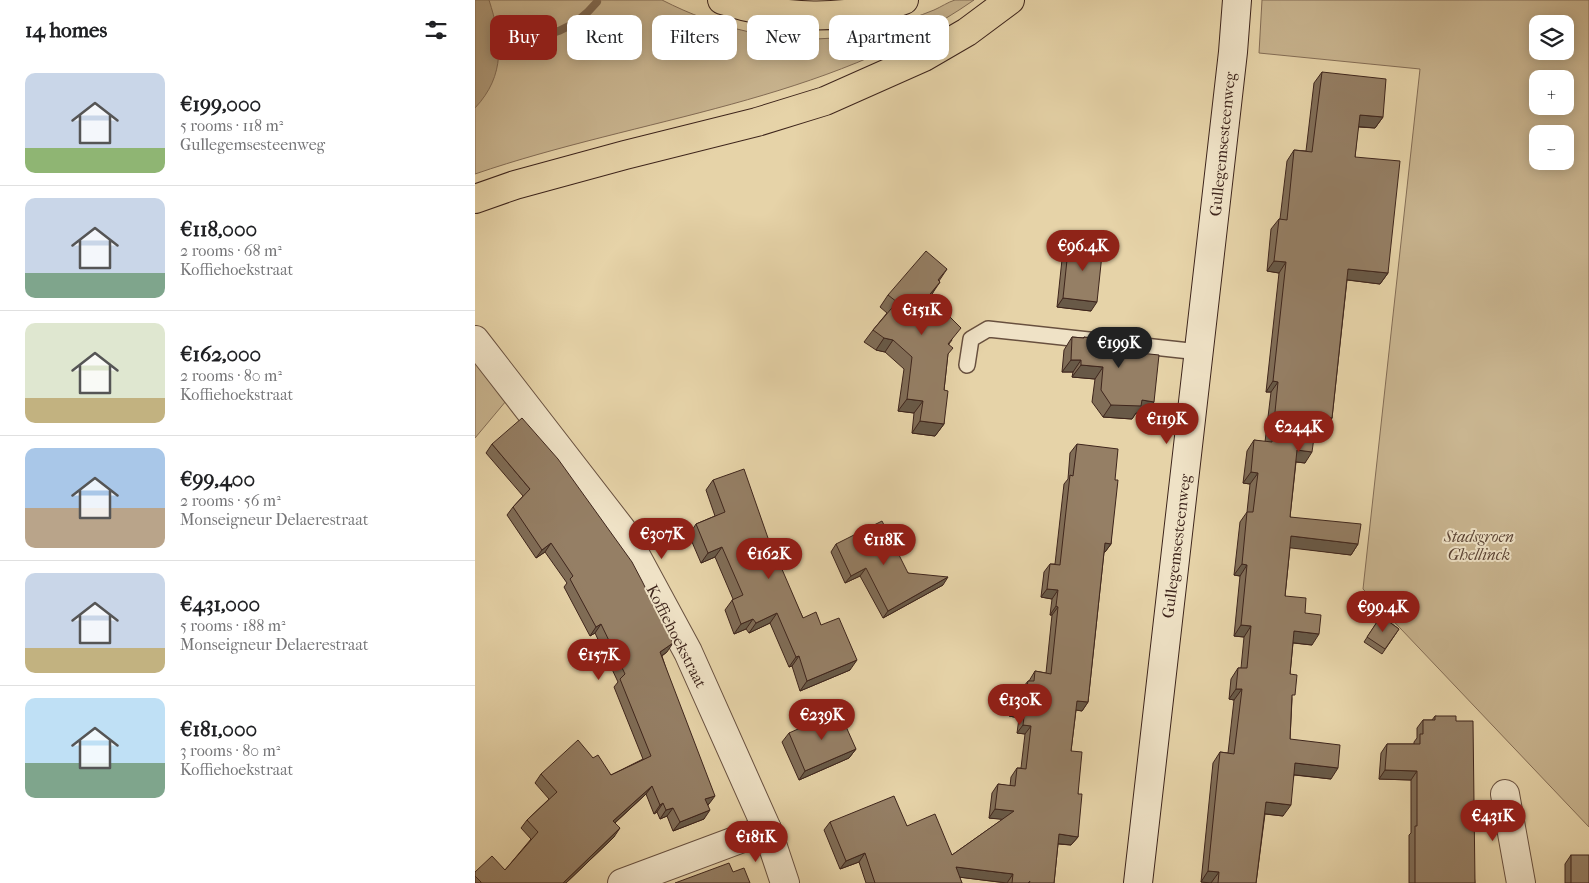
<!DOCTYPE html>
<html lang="en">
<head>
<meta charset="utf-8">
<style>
	:root { --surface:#fff; --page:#f6f6f6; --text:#202124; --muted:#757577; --line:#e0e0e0; --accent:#8f2418 }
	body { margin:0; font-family:"IM FELL French Canon",serif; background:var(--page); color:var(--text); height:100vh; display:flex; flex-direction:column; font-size:19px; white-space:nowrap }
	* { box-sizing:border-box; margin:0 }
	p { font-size:16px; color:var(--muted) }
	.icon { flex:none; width:28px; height:28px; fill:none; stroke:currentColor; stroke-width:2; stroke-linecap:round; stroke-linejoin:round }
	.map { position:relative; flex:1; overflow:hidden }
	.details { display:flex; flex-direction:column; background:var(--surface); width:475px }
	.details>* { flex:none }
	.guide { position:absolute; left:15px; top:15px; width:475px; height:45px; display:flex; gap:10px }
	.buttons { position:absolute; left:1054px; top:15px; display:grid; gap:10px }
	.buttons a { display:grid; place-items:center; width:45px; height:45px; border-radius:10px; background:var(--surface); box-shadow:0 2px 12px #0003; font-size:25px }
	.price { position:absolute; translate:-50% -42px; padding:0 11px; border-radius:18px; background:var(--accent); color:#fff; font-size:16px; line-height:32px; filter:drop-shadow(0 1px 2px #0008) }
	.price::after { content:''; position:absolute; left:50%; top:30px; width:15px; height:11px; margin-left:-8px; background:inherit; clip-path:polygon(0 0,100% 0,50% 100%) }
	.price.on { background:#222; color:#fff }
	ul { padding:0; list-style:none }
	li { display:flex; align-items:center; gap:15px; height:125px; padding:0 25px }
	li+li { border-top:1px solid var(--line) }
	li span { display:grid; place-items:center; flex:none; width:140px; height:100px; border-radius:10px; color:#555 }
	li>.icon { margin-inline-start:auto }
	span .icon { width:60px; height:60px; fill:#fffc; stroke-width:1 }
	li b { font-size:21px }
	h2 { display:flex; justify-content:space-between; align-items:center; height:60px; padding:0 25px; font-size:21px }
	.tag { padding:0 18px; border-radius:10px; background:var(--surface); box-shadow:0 2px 12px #0003; font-size:18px; line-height:45px }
	.tag.on { background:var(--accent); color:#fff }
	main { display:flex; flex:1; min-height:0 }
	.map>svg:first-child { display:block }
</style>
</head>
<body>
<main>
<section class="details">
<h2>14 homes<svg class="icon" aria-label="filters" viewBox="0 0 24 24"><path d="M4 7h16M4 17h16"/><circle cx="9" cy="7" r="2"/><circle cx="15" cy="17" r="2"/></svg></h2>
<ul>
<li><span style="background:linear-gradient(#c9d6e8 75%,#8fb573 0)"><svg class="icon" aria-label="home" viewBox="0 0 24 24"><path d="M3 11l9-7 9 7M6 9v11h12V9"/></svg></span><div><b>€199,000</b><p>5 rooms · 118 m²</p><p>Gullegemsesteenweg</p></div></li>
<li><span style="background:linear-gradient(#c9d6e8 75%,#7fa58c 0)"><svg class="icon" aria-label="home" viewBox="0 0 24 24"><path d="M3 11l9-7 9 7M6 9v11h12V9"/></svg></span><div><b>€118,000</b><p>2 rooms · 68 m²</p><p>Koffiehoekstraat</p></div></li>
<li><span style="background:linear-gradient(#dfe7d0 75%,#c2b280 0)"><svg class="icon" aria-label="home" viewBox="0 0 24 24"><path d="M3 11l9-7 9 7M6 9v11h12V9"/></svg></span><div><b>€162,000</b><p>2 rooms · 80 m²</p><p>Koffiehoekstraat</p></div></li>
<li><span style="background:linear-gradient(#a9c7e8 60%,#b9a48a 0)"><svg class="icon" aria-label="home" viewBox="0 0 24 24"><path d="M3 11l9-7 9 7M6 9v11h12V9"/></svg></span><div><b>€99,400</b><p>2 rooms · 56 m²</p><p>Monseigneur Delaerestraat</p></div></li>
<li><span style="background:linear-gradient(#c9d6e8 75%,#c2b280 0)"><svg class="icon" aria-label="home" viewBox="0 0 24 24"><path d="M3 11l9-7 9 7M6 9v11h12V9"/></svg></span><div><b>€431,000</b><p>5 rooms · 188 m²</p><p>Monseigneur Delaerestraat</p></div></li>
<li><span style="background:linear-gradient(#bfe0f5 65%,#7fa58c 0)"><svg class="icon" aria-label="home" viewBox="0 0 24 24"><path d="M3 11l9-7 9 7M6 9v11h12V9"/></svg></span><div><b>€181,000</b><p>3 rooms · 80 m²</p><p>Koffiehoekstraat</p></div></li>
</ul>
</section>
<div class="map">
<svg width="1114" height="883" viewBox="0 0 1114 883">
	<rect width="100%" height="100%" fill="#e6d3a8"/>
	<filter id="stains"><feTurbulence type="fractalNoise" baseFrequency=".004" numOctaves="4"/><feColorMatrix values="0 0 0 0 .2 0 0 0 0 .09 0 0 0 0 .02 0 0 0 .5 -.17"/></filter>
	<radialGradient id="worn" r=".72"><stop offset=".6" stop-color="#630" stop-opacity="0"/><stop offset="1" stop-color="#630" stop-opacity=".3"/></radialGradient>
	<g fill="#c9b590" stroke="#846d56" fill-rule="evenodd">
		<path d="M 0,0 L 187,0 C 242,28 305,45 367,37 C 382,35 398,30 412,26 C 428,22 444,16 459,10 C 466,7 473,2 480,0 C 485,0 493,0 499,0 C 351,103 166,117 0,174 Z"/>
		<path d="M 787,0 L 1114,0 L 1114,827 L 888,589 L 945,69 L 784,53 ZM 1062,24 L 1090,24 L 1090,51 L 1062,51 ZM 1062,79 L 1090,79 L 1090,106 L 1062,106 ZM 1062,134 L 1090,134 L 1090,161 L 1062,161 Z"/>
		<path d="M 0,360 L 31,401 L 0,438 Z"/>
	</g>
	<path fill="#ad9878" stroke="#816a53" d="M 0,0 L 14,0 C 27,40 31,75 0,108 Z"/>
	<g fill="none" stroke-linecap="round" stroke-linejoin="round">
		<path stroke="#816a53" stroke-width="8" d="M 23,44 C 66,36 93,37 122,2"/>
		<g stroke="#68503f" stroke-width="18">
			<path id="lane" d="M 492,365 L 496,339 L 513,329 L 724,352"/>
		</g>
		<g stroke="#68503f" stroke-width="30">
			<g id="street">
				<path d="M 0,340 L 147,530 L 213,652 L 292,829 L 310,883"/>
				<path d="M 1030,794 L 1046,883"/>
				<path d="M 147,883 L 292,829"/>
			</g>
		</g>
		<g stroke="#3e251c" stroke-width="30">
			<path id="secondary" d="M 663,883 L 758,52 L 762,0"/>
		</g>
		<g stroke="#3e251c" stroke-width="30">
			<g id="highway">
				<path d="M 247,0 C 305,19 372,22 429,0"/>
				<path d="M 0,199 L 40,185 L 150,155 L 282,122 L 350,101 L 449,57 L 492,32 L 535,0"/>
			</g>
		</g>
		<use href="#lane" stroke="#efe2c6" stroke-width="15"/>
		<use href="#street" stroke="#efe2c6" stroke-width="28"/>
		<use href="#secondary" stroke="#efe2c6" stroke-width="28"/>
		<use href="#highway" stroke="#e6d3a8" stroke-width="28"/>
	</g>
	<g fill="#806d57" stroke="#3e251c">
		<path d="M 847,72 L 908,117 L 900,128 L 883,127 L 880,157 L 913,273 L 905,284 L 872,280 L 857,418 L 850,429 L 840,428 L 830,463 L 821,462 L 815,517 L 883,544 L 876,555 L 815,547 L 810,596 L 830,613 L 837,645 L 818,643 L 815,674 L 817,699 L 815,739 L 856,779 L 819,775 L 808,816 L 790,814 L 781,883 L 736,883 L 726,882 L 738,763 L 745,752 L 753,753 L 759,700 L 754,699 L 756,679 L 763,668 L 766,668 L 769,637 L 759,636 L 765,576 L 759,575 L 765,522 L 772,512 L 775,484 L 768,483 L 772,451 L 779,440 L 790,442 L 796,392 L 791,392 L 804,273 L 792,271 L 796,229 L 804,219 L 805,219 L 812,161 L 819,150 L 831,151 L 839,83 Z"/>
		<path d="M 594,241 L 616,311 L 582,307 L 588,250 Z"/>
		<path d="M 472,269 L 464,281 L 457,294 L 452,300 L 477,340 L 474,344 L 469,390 L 469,424 L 460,436 L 437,433 L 439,413 L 423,411 L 429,369 L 410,352 L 401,350 L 389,342 L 398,330 L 412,313 L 405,307 L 413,295 Z"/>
		<path d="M 597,337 L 608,338 L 609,337 L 656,352 L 671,414 L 661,413 L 657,419 L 628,417 L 617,402 L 620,379 L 597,377 L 598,372 L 587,372 L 589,350 Z"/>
		<path d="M 17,444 L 192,652 L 187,656 L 234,804 L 233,805 L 229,819 L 198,831 L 192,816 L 185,819 L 182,812 L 179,814 L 171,794 L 140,823 L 139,837 L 91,883 L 0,883 L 0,872 L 30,870 L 56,839 L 46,828 L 52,820 L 74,799 L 60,783 L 66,774 L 118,758 L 136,775 L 168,759 L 139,687 L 143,682 L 120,633 L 115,636 L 89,587 L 92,583 L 70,552 L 61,558 L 32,515 L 38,507 L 48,496 L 11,453 Z"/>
		<path d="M 602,444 L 640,480 L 636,544 L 630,552 L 629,552 L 613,702 L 607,711 L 601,710 L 596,751 L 603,794 L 603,837 L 596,845 L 583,844 L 579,883 L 532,883 L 484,877 L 487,883 L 391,883 L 384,862 L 365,869 L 349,830 L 355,822 L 432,826 L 477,855 L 528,819 L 514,818 L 517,793 L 523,784 L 535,786 L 536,777 L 542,768 L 546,768 L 550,734 L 542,733 L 544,718 L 534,716 L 537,694 L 543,686 L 549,686 L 553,681 L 554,681 L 560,671 L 571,673 L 577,615 L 575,615 L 577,599 L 566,597 L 569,572 L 575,564 L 580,564 L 589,484 L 593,479 L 595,453 Z"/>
		<path d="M 238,480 L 301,561 L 328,618 L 346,625 L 375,670 L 325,691 L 317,666 L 314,667 L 295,623 L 274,633 L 271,629 L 259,634 L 250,610 L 258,599 L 240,557 L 226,563 L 214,535 L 221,524 L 240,516 L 231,490 Z"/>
		<path d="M 361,544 L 433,573 L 468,585 L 408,618 L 385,576 L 370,583 L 356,552 Z"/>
		<path d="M 906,616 L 924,629 L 907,654 L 889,642 Z"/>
		<path d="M 960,716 L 981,721 L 1000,883 L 934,883 L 934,835 L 936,833 L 936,780 L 904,779 L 906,753 L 912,744 L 939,744 L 939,742 L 942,738 L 942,728 L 948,720 L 957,720 Z"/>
		<path d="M 314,733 L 381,749 L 374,758 L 324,780 L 307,742 Z"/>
		<path d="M 1096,855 L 1114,883 L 1090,883 L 1090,864 Z"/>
	</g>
	<g fill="#685947" stroke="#3e251c">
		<path d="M 885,115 L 908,117 L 900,128 L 877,126 Z"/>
		<path d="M 799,261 L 811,262 L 804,273 L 792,271 Z"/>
		<path d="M 873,269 L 913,273 L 905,284 L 866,279 Z"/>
		<path d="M 465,282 L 457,294 L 443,311 L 451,299 Z"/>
		<path d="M 588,298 L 622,302 L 616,311 L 582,307 Z"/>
		<path d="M 409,338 L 418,340 L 410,352 L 401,350 Z"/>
		<path d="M 596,360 L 606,360 L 598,372 L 587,372 Z"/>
		<path d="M 606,365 L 628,367 L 620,379 L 597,377 Z"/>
		<path d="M 798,381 L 803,382 L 796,392 L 791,392 Z"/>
		<path d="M 432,399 L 448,401 L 439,413 L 423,411 Z"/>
		<path d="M 667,400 L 679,402 L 671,414 L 661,413 L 657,419 L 628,417 L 636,405 Z"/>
		<path d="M 842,416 L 857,418 L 850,429 L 834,427 Z"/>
		<path d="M 445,421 L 469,424 L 460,436 L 437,433 Z"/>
		<path d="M 822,450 L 837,452 L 830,463 L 814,461 Z"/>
		<path d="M 776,472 L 783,473 L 775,484 L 768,483 Z"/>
		<path d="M 816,536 L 883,544 L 876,555 L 808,547 Z"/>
		<path d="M 76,543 L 70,552 L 61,558 L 67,550 Z"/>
		<path d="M 630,543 L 636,544 L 630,552 L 624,552 Z"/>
		<path d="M 247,547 L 240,557 L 226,563 L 233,553 Z"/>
		<path d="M 767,564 L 772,565 L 765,576 L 759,575 Z"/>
		<path d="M 391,568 L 385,576 L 370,583 L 376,576 Z"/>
		<path d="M 473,577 L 468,585 L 408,618 L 413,611 Z"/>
		<path d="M 572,589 L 583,590 L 577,599 L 566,597 Z"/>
		<path d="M 581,606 L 583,607 L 577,615 L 575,615 Z"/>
		<path d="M 302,613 L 295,623 L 274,633 L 281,623 Z"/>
		<path d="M 278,619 L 271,629 L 259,634 L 266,624 Z"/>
		<path d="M 126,624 L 120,633 L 115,636 L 121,627 Z"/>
		<path d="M 766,625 L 776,626 L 769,637 L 759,636 Z"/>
		<path d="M 819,631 L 844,634 L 837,645 L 812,642 Z"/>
		<path d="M 198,643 L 192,652 L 179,661 L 185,652 Z"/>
		<path d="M 324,656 L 317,666 L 314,667 L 321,657 Z"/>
		<path d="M 382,660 L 375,670 L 325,691 L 332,681 Z"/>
		<path d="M 761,689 L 767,689 L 759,700 L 754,699 Z"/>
		<path d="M 602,701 L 613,702 L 607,711 L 596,709 Z"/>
		<path d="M 540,708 L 550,709 L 544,718 L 534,716 Z"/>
		<path d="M 548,725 L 556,726 L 550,734 L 542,733 Z"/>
		<path d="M 381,749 L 374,758 L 324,780 L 330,771 Z"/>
		<path d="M 820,763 L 863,768 L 856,779 L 813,774 Z"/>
		<path d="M 910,770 L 942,771 L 936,780 L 904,779 Z"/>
		<path d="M 177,786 L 171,794 L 132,830 L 138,821 Z"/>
		<path d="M 240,796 L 234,804 L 224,808 L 230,799 Z"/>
		<path d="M 791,802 L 816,805 L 808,816 L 784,813 Z"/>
		<path d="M 188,803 L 182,812 L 179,814 L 185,805 Z"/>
		<path d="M 198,808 L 192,816 L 185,819 L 191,810 Z"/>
		<path d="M 520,809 L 539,811 L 533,820 L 514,818 Z"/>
		<path d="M 235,810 L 229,819 L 198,831 L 205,822 Z"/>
		<path d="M 145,828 L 139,837 L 91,883 L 88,883 Z"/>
		<path d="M 584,834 L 603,837 L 596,845 L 577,843 Z"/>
		<path d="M 390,853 L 384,862 L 365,869 L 371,861 Z"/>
		<path d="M 481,867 L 538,874 L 532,883 L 475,876 Z"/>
		<path d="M 733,871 L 744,872 L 736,883 L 726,882 Z"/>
	</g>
	<g fill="#957f65" stroke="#3e251c">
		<path d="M 847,72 L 911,79 L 908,117 L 885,115 L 880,157 L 925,161 L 913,273 L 873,269 L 857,418 L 842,416 L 837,452 L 822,450 L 815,517 L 886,524 L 883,544 L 816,536 L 810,596 L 831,598 L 830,613 L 846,615 L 844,634 L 819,631 L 815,674 L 822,675 L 820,695 L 817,695 L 815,739 L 865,745 L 863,768 L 820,763 L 816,805 L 791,802 L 781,883 L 743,883 L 744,872 L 733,871 L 745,752 L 759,754 L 767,689 L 761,689 L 763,668 L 772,668 L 776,626 L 766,625 L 772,565 L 767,564 L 772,512 L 778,512 L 783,473 L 776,472 L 779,440 L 797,442 L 803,382 L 798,381 L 811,262 L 799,261 L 804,219 L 812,220 L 819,150 L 837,152 Z"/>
		<path d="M 594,241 L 628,245 L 622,302 L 588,298 Z"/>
		<path d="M 451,251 L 472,269 L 463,280 L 465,282 L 451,299 L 474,316 L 486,328 L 473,344 L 478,348 L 473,354 L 469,390 L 473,391 L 469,424 L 445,421 L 448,401 L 432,399 L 437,357 L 418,340 L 409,338 L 398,330 L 422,302 L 413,295 Z"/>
		<path d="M 597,337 L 609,338 L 609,337 L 657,342 L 656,352 L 684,355 L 679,402 L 667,400 L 666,406 L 636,405 L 626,390 L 628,367 L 606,365 L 606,360 L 596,360 Z"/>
		<path d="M 47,418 L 83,459 L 157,562 L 167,581 L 198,643 L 185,652 L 240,796 L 230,799 L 235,810 L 205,822 L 198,808 L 191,810 L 188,803 L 185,805 L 177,786 L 138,821 L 145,828 L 88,883 L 6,883 L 6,882 L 0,876 L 0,872 L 17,856 L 30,870 L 63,832 L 52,820 L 82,792 L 66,774 L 103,740 L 118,758 L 123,755 L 136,775 L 176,756 L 145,679 L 150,674 L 126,624 L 121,627 L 95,579 L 98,576 L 76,543 L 67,550 L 38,507 L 55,489 L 17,444 Z"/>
		<path d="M 602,444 L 643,449 L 640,480 L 643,480 L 636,544 L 630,543 L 613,702 L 602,701 L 596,751 L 607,752 L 603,794 L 607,794 L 603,837 L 584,834 L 579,883 L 554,883 L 555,881 L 553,883 L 537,883 L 538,874 L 481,867 L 487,883 L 400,883 L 390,853 L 371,861 L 355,822 L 419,796 L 432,826 L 460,814 L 477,855 L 539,811 L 520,809 L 523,784 L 540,786 L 542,768 L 551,769 L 556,726 L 548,725 L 550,709 L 540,708 L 543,686 L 552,687 L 553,681 L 559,681 L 560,671 L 576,674 L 583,607 L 581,606 L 583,590 L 572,589 L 575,564 L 585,565 L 595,475 L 598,476 Z"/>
		<path d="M 269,469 L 301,561 L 303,560 L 328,618 L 341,612 L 346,625 L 364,618 L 382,660 L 332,681 L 324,656 L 321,657 L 302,613 L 281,623 L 278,619 L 266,624 L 257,600 L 268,595 L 247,547 L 233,553 L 221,524 L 250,512 L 238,480 Z"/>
		<path d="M 407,521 L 433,573 L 473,577 L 413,611 L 391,568 L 376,576 L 361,544 Z"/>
		<path d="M 906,616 L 924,629 L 910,649 L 892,637 Z"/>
		<path d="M 364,711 L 381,749 L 330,771 L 314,733 Z"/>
		<path d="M 960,716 L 981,716 L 981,721 L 998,721 L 1000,883 L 940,883 L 940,826 L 942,826 L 942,771 L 910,770 L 912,744 L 945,744 L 945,734 L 948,734 L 948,720 L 960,720 Z"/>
		<rect x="1096" y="855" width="18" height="28"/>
		<path d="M 254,863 L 258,872 L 269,868 L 275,883 L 200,883 Z"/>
	</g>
	<g text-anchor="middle" stroke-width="4" stroke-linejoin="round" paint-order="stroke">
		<g font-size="16" fill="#3e251c" stroke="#efe2c6">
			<text transform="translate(747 144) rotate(-84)" y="6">Gullegemsesteenweg</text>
			<text transform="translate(701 546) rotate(-83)" y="6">Gullegemsesteenweg</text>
			<text transform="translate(202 636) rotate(63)" y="6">Koffiehoekstraat</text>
		</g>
		<g font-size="16" font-style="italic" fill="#5a4233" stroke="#efe2c6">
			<text x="1004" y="542">Stadsgroen<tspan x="1004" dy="18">Ghellinck</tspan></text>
		</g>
	</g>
	<rect width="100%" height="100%" filter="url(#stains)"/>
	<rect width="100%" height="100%" fill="url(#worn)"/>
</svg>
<div class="buttons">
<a><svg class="icon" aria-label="layers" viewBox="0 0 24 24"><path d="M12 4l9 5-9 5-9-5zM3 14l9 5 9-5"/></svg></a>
<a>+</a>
<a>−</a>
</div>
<b class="price" style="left:608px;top:272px">€96.4K</b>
<b class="price" style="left:447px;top:336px">€151K</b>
<b class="price on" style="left:644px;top:369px">€199K</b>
<b class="price" style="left:692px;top:445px">€119K</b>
<b class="price" style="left:824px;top:453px">€244K</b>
<b class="price" style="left:187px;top:560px">€307K</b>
<b class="price" style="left:409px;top:566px">€118K</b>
<b class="price" style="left:294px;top:580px">€162K</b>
<b class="price" style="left:908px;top:633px">€99.4K</b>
<b class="price" style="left:124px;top:681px">€157K</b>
<b class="price" style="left:545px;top:726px">€130K</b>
<b class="price" style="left:347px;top:741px">€239K</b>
<b class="price" style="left:1018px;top:842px">€431K</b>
<b class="price" style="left:281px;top:863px">€181K</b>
<div class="guide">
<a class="tag on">Buy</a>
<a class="tag">Rent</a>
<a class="tag">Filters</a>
<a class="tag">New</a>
<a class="tag">Apartment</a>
</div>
</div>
</main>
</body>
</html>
